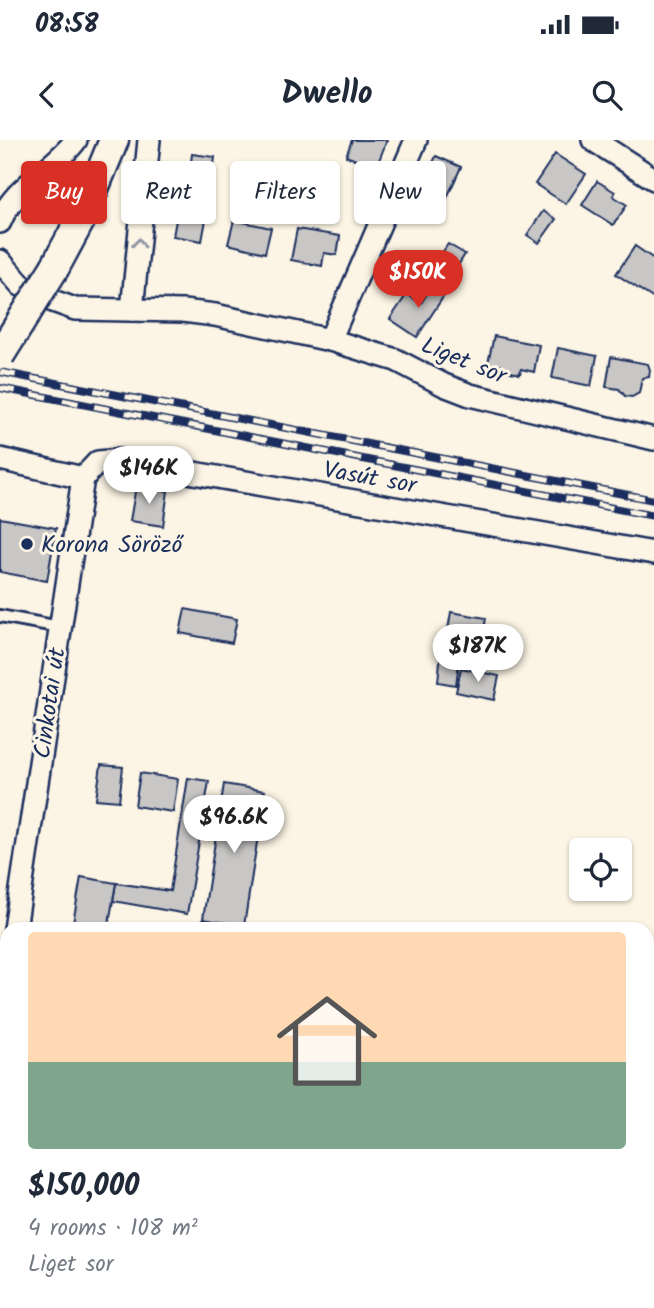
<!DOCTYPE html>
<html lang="en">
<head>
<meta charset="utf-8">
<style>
	:root { --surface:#fff; --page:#f2f2f3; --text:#1f2937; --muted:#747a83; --accent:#d93025 }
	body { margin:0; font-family:Kalam,sans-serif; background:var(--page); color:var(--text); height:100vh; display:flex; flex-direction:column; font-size:26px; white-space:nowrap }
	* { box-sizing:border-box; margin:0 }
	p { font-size:23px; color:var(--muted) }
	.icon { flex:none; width:38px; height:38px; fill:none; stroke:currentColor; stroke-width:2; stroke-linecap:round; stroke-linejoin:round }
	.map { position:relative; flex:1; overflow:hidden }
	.sheet { position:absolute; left:0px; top:782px; width:654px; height:387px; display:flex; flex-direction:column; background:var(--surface); border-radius:21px 21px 0 0; box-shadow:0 2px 5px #0004 }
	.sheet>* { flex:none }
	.top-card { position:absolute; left:21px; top:21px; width:612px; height:63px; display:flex; gap:14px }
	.fabs { position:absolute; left:569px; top:698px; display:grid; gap:14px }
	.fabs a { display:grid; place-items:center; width:63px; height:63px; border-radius:7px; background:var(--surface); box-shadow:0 2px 5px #0004; font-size:35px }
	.price { position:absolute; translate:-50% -60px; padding:0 16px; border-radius:24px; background:#fff; color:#222; font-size:23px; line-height:46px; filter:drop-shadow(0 2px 4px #0008) }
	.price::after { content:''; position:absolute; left:50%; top:42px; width:21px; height:16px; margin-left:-10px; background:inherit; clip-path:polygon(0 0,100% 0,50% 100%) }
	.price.active { background:var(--accent); color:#fff }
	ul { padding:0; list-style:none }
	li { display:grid; align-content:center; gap:14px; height:371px; padding:0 28px }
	li span { display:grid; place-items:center; height:217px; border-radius:7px; color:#555 }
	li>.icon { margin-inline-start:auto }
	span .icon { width:126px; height:126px; fill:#fffc; stroke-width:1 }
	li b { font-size:30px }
	.pill { padding:0 24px; border-radius:7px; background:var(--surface); box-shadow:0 2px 5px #0004; font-size:24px; line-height:63px }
	.pill.active { background:var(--accent); color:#fff }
	.status { display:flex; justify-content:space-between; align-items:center; height:49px; padding:0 35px; background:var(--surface); direction:ltr }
	.status svg { height:19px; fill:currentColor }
	header { display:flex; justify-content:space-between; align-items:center; height:91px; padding:0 28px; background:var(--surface); font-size:32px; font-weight:800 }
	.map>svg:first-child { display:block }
</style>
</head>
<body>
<div class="status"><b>08:58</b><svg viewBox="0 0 49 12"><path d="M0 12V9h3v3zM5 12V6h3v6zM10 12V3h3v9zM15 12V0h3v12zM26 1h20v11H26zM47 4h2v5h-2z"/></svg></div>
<header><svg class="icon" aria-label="back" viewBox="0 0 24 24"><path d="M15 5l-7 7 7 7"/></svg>Dwello<svg class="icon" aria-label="search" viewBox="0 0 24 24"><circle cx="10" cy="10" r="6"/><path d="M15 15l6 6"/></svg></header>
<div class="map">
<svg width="654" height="1168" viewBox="0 0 654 1168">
	<rect width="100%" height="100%" fill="#fcf5e5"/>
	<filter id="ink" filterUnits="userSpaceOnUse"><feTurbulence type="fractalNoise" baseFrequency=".0143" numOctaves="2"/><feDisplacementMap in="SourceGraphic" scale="14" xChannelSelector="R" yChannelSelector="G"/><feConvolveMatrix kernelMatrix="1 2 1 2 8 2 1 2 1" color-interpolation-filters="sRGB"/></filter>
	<g filter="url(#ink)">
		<g fill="#dfdbd4" stroke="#7d8599" stroke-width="2">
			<path d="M 648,997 L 654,998 L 654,1168 L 336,1168 L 342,1162 L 648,1162 Z"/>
			<path d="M 0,1001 L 7,1003 L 7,1162 L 195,1162 L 191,1165 L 182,1166 L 184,1168 L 0,1168 Z"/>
		</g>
		<path fill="#b2b4b8" stroke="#767f94" stroke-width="2" d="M 195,1162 L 342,1162 L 336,1168 L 184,1168 L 182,1165 L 191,1165 Z"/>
		<g fill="#c8c7c6" stroke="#1b2f5e" stroke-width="2">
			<path d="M 352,0 L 387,0 L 376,28 L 346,16 Z"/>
			<path d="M 192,14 L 215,17 L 212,39 L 189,37 Z"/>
			<path d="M 555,14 L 586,34 L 566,64 L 535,44 Z"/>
			<path d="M 436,16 L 461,27 L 446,60 L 421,49 Z"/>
			<path d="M 597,41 L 615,52 L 613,56 L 627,65 L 613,85 L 582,65 Z"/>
			<path d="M 180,59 L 209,64 L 202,101 L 173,96 Z"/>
			<path d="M 543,71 L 556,79 L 539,103 L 527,95 Z"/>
			<path d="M 234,80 L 271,88 L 265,113 L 228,104 Z"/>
			<path d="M 297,89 L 340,96 L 337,115 L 324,113 L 322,126 L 291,120 Z"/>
			<path d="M 448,104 L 465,114 L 456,129 L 438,119 Z"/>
			<path d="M 635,106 L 654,119 L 654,159 L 616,134 Z"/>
			<path d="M 434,142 L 447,151 L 417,197 L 390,179 L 407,154 L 421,163 Z"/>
			<path d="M 494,196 L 539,205 L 534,232 L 521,229 L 520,234 L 501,230 L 502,226 L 488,223 Z"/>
			<path d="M 558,208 L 597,216 L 591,246 L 552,238 Z"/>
			<path d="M 611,217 L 648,224 L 650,230 L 649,237 L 642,238 L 639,253 L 632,257 L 625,256 L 619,249 L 606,247 Z"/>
			<path d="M 136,346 L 168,351 L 163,386 L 130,381 Z"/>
			<path d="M 0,378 L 56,388 L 47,441 L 0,432 Z"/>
			<path d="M 185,469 L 237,479 L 232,503 L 180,493 Z"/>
			<path d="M 451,472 L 486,478 L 481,507 L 446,501 Z"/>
			<path d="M 441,511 L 460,514 L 456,545 L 438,542 Z"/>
			<path d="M 461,528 L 499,536 L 494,560 L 456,552 Z"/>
			<path d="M 101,625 L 123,627 L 119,661 L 96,659 Z"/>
			<path d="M 140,633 L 178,639 L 173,672 L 135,666 Z"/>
			<path d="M 188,638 L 209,641 L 187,774 L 113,761 L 116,743 L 170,751 Z"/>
			<path d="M 224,644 L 265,651 L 244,786 L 203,779 Z"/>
			<path d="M 81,737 L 116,743 L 108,789 L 72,789 Z"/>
			<path d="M 510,784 L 533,788 L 533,789 L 509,789 Z"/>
		</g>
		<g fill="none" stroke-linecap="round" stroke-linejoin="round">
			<g stroke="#1b2f5e" stroke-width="16">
				<path id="lane" d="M 0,476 L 60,487"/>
			</g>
			<g stroke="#1b2f5e" stroke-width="26">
				<g id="street">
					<path d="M 593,0 L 654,39"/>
					<path d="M 0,82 C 14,46 54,30 76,0"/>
					<path d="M 0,121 L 21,145 L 53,161 L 75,169 L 183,171 L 215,175 L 330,200 L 396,220 L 444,245 L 470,255 L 654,299"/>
					<path d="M 132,170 L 149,0"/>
					<path d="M 330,200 L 416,0"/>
					<path d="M 0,319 L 83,338"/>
					<path d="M 83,338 L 98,322 L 119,320 L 654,413"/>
					<path d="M 15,789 L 83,338"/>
					<path d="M 0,869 L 7,843"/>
					<path d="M 648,902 L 654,890"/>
					<path d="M 648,980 L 654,981"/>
				</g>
			</g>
			<g stroke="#1b2f5e" stroke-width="33">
				<path id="secondary" d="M 55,127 L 83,75 L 114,0"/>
			</g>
			<use href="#lane" stroke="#fcf5e5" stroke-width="10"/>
			<use href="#street" stroke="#fcf5e5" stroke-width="21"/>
			<use href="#secondary" stroke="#fcf5e5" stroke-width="28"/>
			<g stroke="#1b2f5e" stroke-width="8">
				<g id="rail">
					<path d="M 0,232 L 654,360"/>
					<path d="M 0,248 L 654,376"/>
				</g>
			</g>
			<use href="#rail" stroke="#fcf5e5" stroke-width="5" stroke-dasharray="16" stroke-linecap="butt"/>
			<g stroke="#1b2f5e" stroke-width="33" stroke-linecap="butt">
				<path id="secondary-bridge" d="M 0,215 L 55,127"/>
			</g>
			<use href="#secondary-bridge" stroke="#fcf5e5" stroke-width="28"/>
		</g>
		<defs><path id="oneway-chevron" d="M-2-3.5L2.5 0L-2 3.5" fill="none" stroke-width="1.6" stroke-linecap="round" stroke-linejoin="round" transform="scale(1.75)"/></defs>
		<use stroke="#8c92a2" href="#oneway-chevron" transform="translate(139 103) rotate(-84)"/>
	</g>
	<circle fill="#1b2f5e" stroke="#fcf5e5" stroke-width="2.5" cx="27" cy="404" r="7"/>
	<g text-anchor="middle" stroke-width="6" stroke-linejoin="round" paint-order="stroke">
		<g font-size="24" fill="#1b2f5e" stroke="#fcf5e5">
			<text transform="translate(464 220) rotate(22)" y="8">Liget sor</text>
			<text transform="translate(370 337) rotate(10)" y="8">Vasút sor</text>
			<text transform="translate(49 563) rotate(-82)" y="8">Cinkotai út</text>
		</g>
		<g font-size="24" fill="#1b2f5e" stroke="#fcf5e5" text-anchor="start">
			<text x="41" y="412">Korona Söröző</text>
		</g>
	</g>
</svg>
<div class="fabs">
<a><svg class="icon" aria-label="locate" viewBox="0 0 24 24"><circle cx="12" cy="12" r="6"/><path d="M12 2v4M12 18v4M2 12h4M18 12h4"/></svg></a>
</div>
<b class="price active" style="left:418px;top:170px">$150K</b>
<b class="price" style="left:149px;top:366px">$146K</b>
<b class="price" style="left:478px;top:544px">$187K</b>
<b class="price" style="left:234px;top:715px">$96.6K</b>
<div class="top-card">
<a class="pill active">Buy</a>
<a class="pill">Rent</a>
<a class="pill">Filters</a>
<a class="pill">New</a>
</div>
<section class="sheet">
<ul>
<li><span style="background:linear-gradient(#ffd9b3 60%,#7fa58c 0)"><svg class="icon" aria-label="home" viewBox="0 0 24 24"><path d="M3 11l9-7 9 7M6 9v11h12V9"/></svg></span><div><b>$150,000</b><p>4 rooms · 108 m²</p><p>Liget sor</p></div></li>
</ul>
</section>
</div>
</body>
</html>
